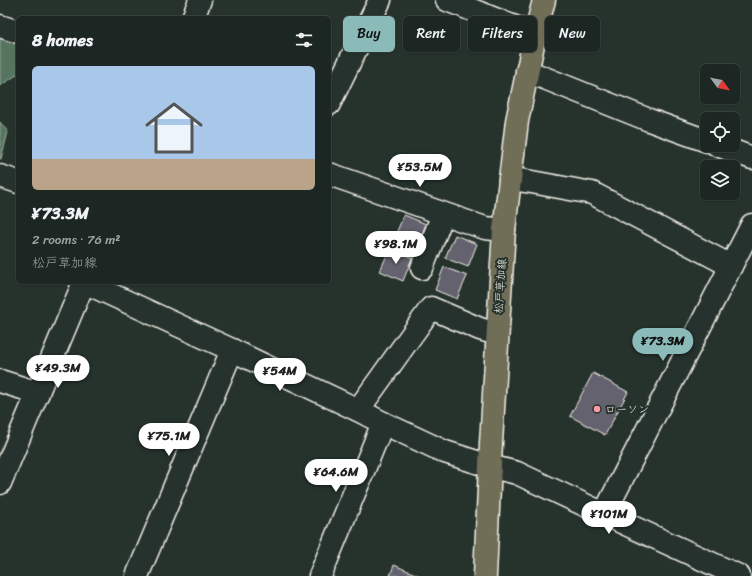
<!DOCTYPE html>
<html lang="en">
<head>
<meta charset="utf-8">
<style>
	:root { --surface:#1c2622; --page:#252e2a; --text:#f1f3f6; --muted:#a0a5a5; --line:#3a4340; --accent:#8bbbb9 }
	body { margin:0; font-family:Sriracha,"Klee One",sans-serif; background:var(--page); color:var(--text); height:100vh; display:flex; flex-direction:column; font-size:15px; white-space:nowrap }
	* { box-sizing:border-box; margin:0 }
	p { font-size:13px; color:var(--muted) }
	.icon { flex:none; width:22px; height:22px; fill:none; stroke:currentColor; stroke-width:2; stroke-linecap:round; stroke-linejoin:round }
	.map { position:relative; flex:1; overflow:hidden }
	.details { position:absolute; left:16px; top:16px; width:315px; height:268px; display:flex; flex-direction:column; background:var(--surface); border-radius:6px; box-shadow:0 1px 3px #0004,0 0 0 1px var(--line) }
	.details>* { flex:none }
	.banner { position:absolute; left:343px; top:16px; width:349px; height:36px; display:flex; gap:8px }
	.needle { width:26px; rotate:123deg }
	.buttons { position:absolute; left:700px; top:64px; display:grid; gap:8px }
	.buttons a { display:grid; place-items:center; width:40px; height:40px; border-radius:6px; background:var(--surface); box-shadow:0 1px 3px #0004,0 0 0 1px var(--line); font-size:20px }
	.price { position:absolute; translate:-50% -34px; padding:0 9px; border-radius:14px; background:#fff; color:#222; font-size:13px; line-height:26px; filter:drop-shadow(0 1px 2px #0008) }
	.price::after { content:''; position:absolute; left:50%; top:24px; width:12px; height:9px; margin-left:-6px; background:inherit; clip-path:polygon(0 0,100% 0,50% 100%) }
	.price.current { background:var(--accent); color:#111 }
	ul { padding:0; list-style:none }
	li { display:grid; align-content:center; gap:8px; height:212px; padding:0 16px }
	li span { display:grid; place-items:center; height:124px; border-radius:6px; color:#555 }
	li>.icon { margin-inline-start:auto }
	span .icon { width:72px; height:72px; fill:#fffc; stroke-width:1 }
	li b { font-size:17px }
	h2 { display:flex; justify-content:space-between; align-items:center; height:48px; padding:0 16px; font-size:17px }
	.chip { padding:0 14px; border-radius:6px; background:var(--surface); box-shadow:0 1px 3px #0004,0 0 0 1px var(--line); font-size:14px; line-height:36px }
	.chip.current { background:var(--accent); color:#111 }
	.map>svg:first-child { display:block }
</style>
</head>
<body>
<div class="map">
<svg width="752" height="576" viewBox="0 0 752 576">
	<rect width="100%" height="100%" fill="#26332d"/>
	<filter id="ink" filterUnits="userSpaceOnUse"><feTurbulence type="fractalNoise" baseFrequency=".025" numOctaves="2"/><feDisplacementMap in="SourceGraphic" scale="8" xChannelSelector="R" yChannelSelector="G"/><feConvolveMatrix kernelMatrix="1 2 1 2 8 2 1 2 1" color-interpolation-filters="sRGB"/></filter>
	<g filter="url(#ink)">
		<g fill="#54745e" stroke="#a4b2a3">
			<path d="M 0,37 L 18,43 L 18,74 L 0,86 Z"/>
			<path d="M 0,122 L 8,132 L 1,159 L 0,159 Z"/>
		</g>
		<g fill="#64626e" stroke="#f4f1e8">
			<path d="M 404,215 L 426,224 L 417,247 L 394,238 Z"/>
			<path d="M 455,235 L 477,244 L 468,267 L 445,258 Z"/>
			<path d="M 390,248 L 412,258 L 403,281 L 380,271 Z"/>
			<path d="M 444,267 L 467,276 L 457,299 L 435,290 Z"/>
			<path d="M 593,373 L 628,392 L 605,435 L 570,416 Z"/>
			<path d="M 394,565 L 420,576 L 390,576 Z"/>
		</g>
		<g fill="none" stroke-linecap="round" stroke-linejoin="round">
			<g stroke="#f4f1e8" stroke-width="25">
				<g id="minor">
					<path d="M 447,0 L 535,35"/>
					<path d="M 193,18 L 200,0"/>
					<path d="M 0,26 L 18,32"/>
					<path d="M 527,71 L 649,120 L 707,141"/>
					<path d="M 329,104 L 380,0"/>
					<path d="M 717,145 L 752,158"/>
					<path d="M 329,174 L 485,228 L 504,230"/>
					<path d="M 0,176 L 18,182"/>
					<path d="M 510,179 L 526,181 L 592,193 L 731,266"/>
					<path d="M 422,268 L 443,214"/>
					<path d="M 0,381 L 38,393"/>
					<path d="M 358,410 L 431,308 L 480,329 L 497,334"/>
					<path d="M 0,483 L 84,282 L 232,350 L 358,410 L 383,423 L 445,452 L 489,466 L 517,473 L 604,514 L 739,576"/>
					<path d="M 604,514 L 752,225"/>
					<path d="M 137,576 L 227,362 L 232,350"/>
					<path d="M 320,576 L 383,423"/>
				</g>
			</g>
			<g stroke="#f4f1e8" stroke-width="25">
				<path id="major" d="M 485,576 L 491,443 L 504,230 L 517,121 L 535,35 L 544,0"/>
			</g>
			<use href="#minor" stroke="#26332d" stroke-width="22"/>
			<use href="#major" stroke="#716e59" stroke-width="22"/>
		</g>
	</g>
	<circle fill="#ff9aa2" stroke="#26332d" stroke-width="1.5" cx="597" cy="409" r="4"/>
	<g text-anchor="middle" stroke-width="4" stroke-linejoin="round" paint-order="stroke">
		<g font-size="11" fill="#f4f1e8" stroke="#26332d">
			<text transform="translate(500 286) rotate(-86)" y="4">松戸草加線</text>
		</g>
		<g font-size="11" fill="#f4f1e8" stroke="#26332d" text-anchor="start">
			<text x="605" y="413">ローソン</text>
		</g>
	</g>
</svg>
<div class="buttons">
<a><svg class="needle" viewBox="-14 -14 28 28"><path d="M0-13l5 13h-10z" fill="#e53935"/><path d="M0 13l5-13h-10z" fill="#a0a5a5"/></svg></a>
<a><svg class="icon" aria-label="locate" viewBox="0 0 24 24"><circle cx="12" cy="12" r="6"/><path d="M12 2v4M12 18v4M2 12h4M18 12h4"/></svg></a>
<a><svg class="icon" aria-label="layers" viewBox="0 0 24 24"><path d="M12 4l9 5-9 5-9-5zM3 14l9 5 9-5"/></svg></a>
</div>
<b class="price" style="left:420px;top:188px">¥53.5M</b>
<b class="price" style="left:396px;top:265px">¥98.1M</b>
<b class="price current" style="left:663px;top:362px">¥73.3M</b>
<b class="price" style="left:58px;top:389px">¥49.3M</b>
<b class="price" style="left:280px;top:392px">¥54M</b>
<b class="price" style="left:169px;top:457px">¥75.1M</b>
<b class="price" style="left:336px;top:493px">¥64.6M</b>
<b class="price" style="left:609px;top:535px">¥101M</b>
<div class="banner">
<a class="chip current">Buy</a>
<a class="chip">Rent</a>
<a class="chip">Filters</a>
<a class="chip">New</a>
</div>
<section class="details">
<h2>8 homes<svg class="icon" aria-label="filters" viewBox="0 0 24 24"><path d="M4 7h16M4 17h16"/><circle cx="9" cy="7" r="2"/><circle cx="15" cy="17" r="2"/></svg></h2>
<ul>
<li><span style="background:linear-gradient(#a9c7e8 75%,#b9a48a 0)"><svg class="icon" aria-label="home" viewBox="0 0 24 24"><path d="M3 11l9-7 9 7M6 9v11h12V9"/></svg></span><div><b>¥73.3M</b><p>2 rooms · 76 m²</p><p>松戸草加線</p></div></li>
</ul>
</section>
</div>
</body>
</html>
